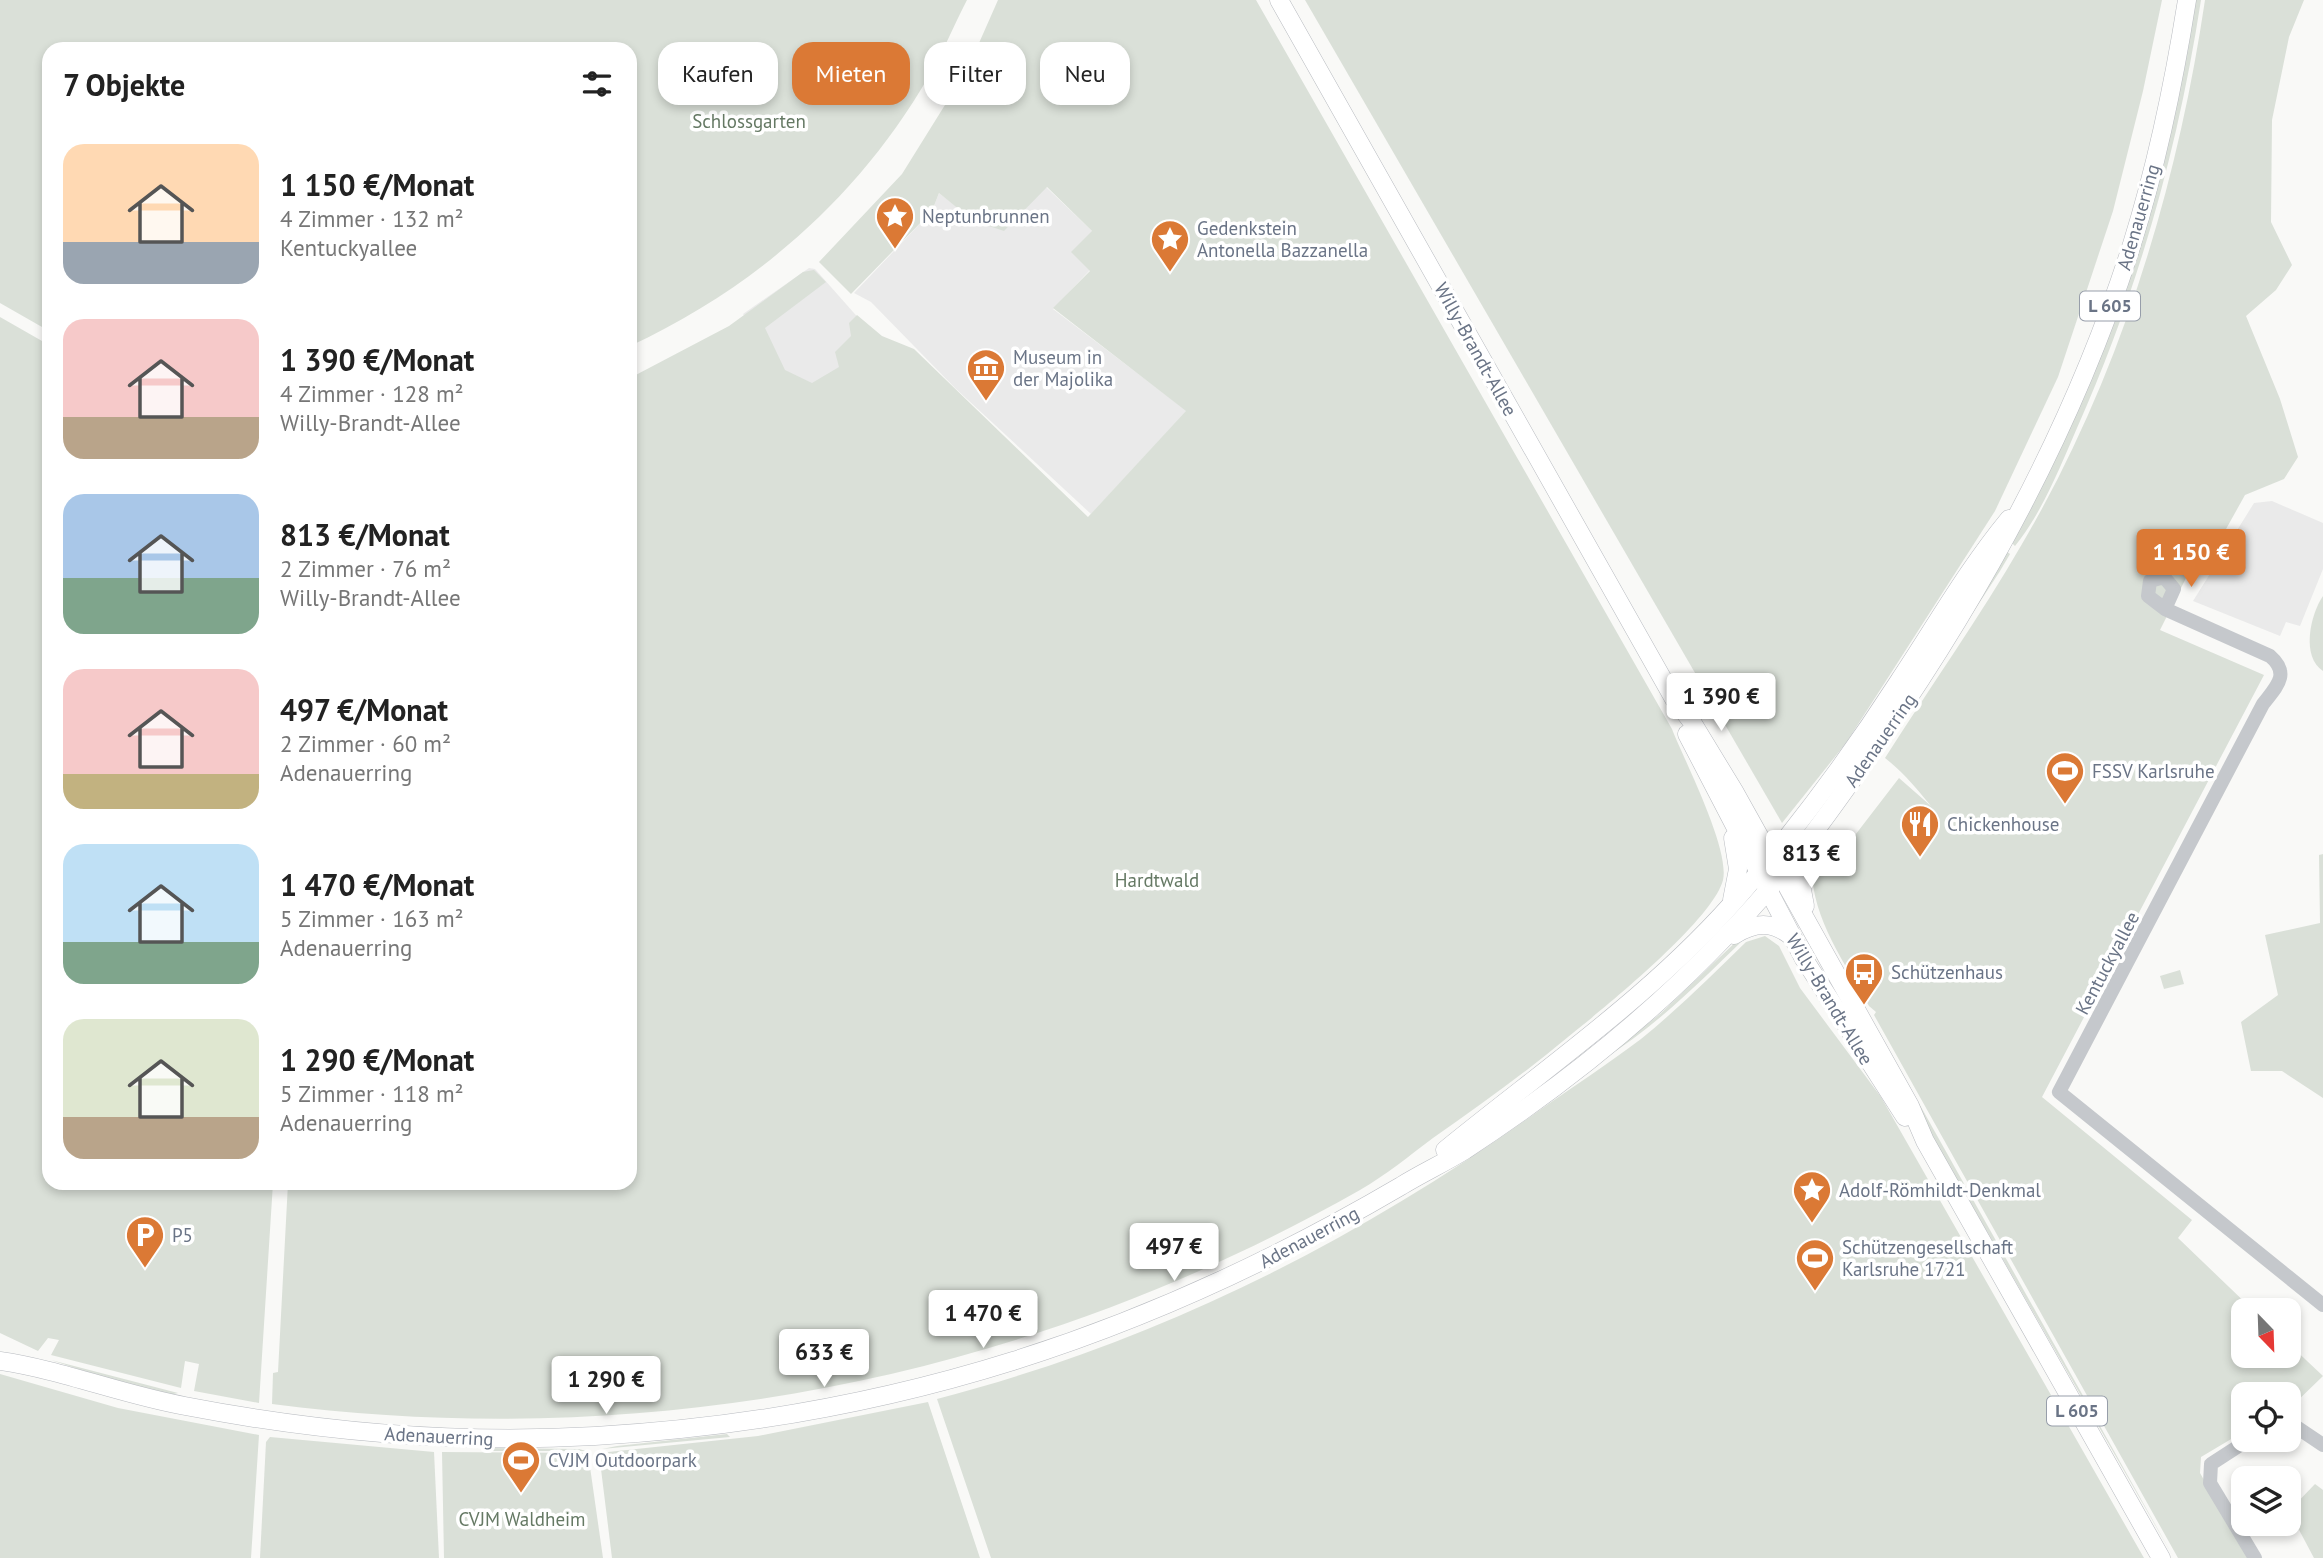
<!DOCTYPE html>
<html lang="de">
<head>
<meta charset="utf-8">
<style>
	:root { --surface:#fff; --page:#f6f6f6; --text:#222; --muted:#767676; --accent:#db7935 }
	body { margin:0; font-family:"PT Sans",sans-serif; background:var(--page); color:var(--text); height:100vh; display:flex; flex-direction:column; font-size:26px; white-space:nowrap }
	* { box-sizing:border-box; margin:0 }
	p { font-size:23px; color:var(--muted) }
	.icon { flex:none; width:38px; height:38px; fill:none; stroke:currentColor; stroke-width:2; stroke-linecap:round; stroke-linejoin:round }
	.map { position:relative; flex:1; overflow:hidden }
	.side { position:absolute; left:42px; top:42px; width:595px; height:1148px; display:flex; flex-direction:column; background:var(--surface); border-radius:21px; box-shadow:0 4px 10px #0003 }
	.side>* { flex:none }
	.top-card { position:absolute; left:658px; top:42px; width:665px; height:63px; display:flex; gap:14px }
	.needle { width:46px; rotate:157deg }
	.tools { position:absolute; left:2231px; top:1298px; display:grid; gap:14px }
	.tools a { display:grid; place-items:center; width:70px; height:70px; border-radius:14px; background:var(--surface); box-shadow:0 4px 10px #0003; font-size:35px }
	.price { position:absolute; translate:-50% -60px; padding:0 16px; border-radius:7px; background:#fff; color:#222; font-size:23px; line-height:46px; filter:drop-shadow(0 2px 4px #0008) }
	.price::after { content:''; position:absolute; left:50%; top:42px; width:21px; height:16px; margin-left:-10px; background:inherit; clip-path:polygon(0 0,100% 0,50% 100%) }
	.price.on { background:var(--accent); color:#fff }
	ul { padding:0; list-style:none }
	li { display:flex; align-items:center; gap:21px; height:175px; padding:0 21px }
	li span { display:grid; place-items:center; flex:none; width:196px; height:140px; border-radius:21px; color:#555 }
	li>.icon { margin-inline-start:auto }
	span .icon { width:84px; height:84px; fill:#fffc; stroke-width:1 }
	li b { font-size:30px }
	h2 { display:flex; justify-content:space-between; align-items:center; height:84px; padding:0 21px; font-size:30px }
	.tag { padding:0 24px; border-radius:21px; background:var(--surface); box-shadow:0 4px 10px #0003; font-size:24px; line-height:63px }
	.tag.on { background:var(--accent); color:#fff }
	.map>svg:first-child { display:block }
</style>
</head>
<body>
<div class="map">
<svg width="2323" height="1558" viewBox="0 0 2323 1558">
	<rect width="100%" height="100%" fill="#f9f9f7"/>
	<g fill="#eaeaea">
		<path d="M 1046,187 L 1092,231 L 1090,270 L 1053,309 L 1187,411 L 1091,514 L 955,388 L 871,302 L 854,293 L 932,211 L 939,193 L 966,214 L 968,212 L 983,224 L 1001,228 Z"/>
		<path d="M 809,268 L 815,269 L 877,339 L 805,404 L 743,314 Z"/>
		<path d="M 2272,501 L 2323,523 L 2323,569 L 2300,626 L 2286,622 L 2280,636 L 2193,601 L 2254,503 Z"/>
	</g>
	<g fill="#dae0d8">
		<path d="M 0,0 L 967,0 C 954,25 943,52 929,76 C 859,197 756,287 630,346 L 630,49 L 49,49 L 49,331 L 0,303 Z"/>
		<path d="M 998,0 L 1256,0 L 1672,729 C 1685,762 1730,849 1723,880 C 1713,920 1603,1009 1568,1037 C 1525,1073 1479,1106 1433,1138 C 1409,1156 1386,1175 1360,1190 C 1027,1379 652,1453 272,1404 L 273,1373 L 278,1372 L 288,1183 L 630,1183 L 630,378 L 729,326 L 803,272 L 814,270 L 826,282 L 765,328 L 785,370 L 812,383 L 839,367 L 835,352 L 851,336 L 849,323 L 857,315 L 882,336 L 914,349 L 1088,517 L 1186,411 L 1053,308 L 1090,271 L 1071,252 L 1092,231 L 1047,187 L 1004,231 L 983,224 L 969,212 L 966,215 L 939,193 L 932,211 L 851,294 L 819,262 L 902,174 L 968,68 Z"/>
		<path d="M 1305,0 L 2162,0 L 2143,91 L 2113,211 L 2058,377 L 1995,511 L 1846,743 L 1782,823 Z"/>
		<path d="M 2195,0 L 2201,0 C 2178,149 2138,291 2077,428 C 2060,467 2042,513 2015,546 L 2012,543 L 2082,399 Z"/>
		<path d="M 2205,0 L 2304,0 L 2289,37 L 2272,120 L 2271,222 L 2292,265 L 2276,290 L 2246,316 L 2280,399 L 2298,457 L 2284,479 L 2245,495 L 2216,547 L 2192,566 L 2160,630 L 2264,675 L 2042,1097 L 2192,1220 L 2178,1238 L 2254,1311 L 2244,1311 L 2244,1356 L 2289,1356 L 2289,1344 L 2323,1376 L 2289,1409 L 2289,1395 L 2244,1395 L 2243,1432 L 2201,1457 L 2200,1473 L 2249,1558 L 2178,1558 L 1874,1015 L 1876,1012 L 1869,1006 C 1845,963 1811,917 1812,867 C 1812,858 1819,850 1823,843 L 1839,856 L 1899,778 L 1931,806 C 1916,788 1903,772 1885,758 C 1930,687 1980,617 2022,544 C 2119,379 2177,189 2205,0 Z"/>
		<path d="M 0,317 L 49,345 L 49,1183 L 273,1183 L 259,1403 L 194,1391 L 199,1364 L 185,1361 L 181,1388 L 51,1355 L 59,1340 L 48,1338 L 38,1351 L 0,1333 Z"/>
		<path d="M 2006,551 L 2010,554 L 2000,571 L 1880,755 Z"/>
		<path d="M 2323,596 L 2323,671 C 2301,657 2310,615 2323,596 Z"/>
		<path d="M 2323,854 L 2323,1098 L 2282,1071 L 2251,1071 L 2241,1022 L 2278,995 L 2265,935 L 2320,923 L 2319,855 Z"/>
		<path d="M 1765,936 L 1779,946 L 1800,988 L 1881,1097 L 2144,1558 L 991,1558 L 937,1399 C 1156,1342 1354,1243 1537,1112 C 1571,1088 1608,1064 1641,1039 C 1678,1009 1712,975 1746,942 Z"/>
		<path d="M 1741,937 L 1744,939 C 1699,983 1655,1027 1602,1060 L 1660,1014 Z"/>
		<path d="M 2180,970 L 2184,984 L 2164,989 L 2160,976 Z"/>
		<path d="M 1873,1025 L 1875,1025 L 2174,1558 L 1899,1078 Z"/>
		<path d="M 51,1360 L 178,1393 L 170,1395 L 102,1377 Z"/>
		<path d="M 0,1374 L 118,1408 L 259,1435 L 251,1558 L 0,1558 Z"/>
		<path d="M 928,1402 L 980,1558 L 612,1558 L 599,1453 L 758,1436 Z"/>
		<path d="M 727,1434 L 730,1437 L 602,1449 L 617,1446 Z"/>
		<path d="M 270,1437 L 434,1452 L 439,1558 L 260,1558 L 266,1442 Z"/>
		<path d="M 486,1448 L 579,1449 L 586,1451 L 484,1451 Z"/>
		<path d="M 442,1452 L 588,1453 L 603,1558 L 444,1558 Z"/>
		<path d="M 2315,1484 L 2323,1490 L 2323,1558 L 2314,1558 L 2289,1511 Z"/>
	</g>
	<g fill="none" stroke-linecap="round" stroke-linejoin="round">
		<g stroke="#b8bbc0" stroke-width="19">
			<g id="major">
				<path d="M 1279,0 L 1674,699 L 1692,722 L 1734,791 L 1910,1106 L 1925,1141 L 2161,1558"/>
				<path d="M 1687,734 L 1804,959 L 1905,1117"/>
				<path d="M 1732,900 L 1738,869 L 1733,838"/>
				<path d="M 1805,906 L 1800,879 L 1807,848"/>
				<path d="M 1734,935 C 1755,922 1772,921 1791,936"/>
				<path d="M 1445,1150 C 1548,1066 1657,992 1744,890 C 1800,824 1852,754 1899,681 C 1935,627 1967,570 2009,519"/>
				<path d="M 0,1361 C 62,1370 123,1395 185,1406 C 320,1432 458,1444 595,1436 C 892,1419 1145,1336 1401,1186 C 1422,1173 1444,1163 1465,1150 C 1558,1089 1649,1017 1726,936 C 1785,876 1833,808 1880,740 C 1986,587 2076,421 2132,244 C 2157,164 2174,82 2187,0"/>
			</g>
		</g>
		<g stroke="#c5c8cc" stroke-width="14">
			<path d="M 2165,609 L 2148,596 L 2150,581 L 2164,577 L 2174,589 L 2165,609 L 2270,656 C 2291,674 2276,687 2263,704 L 2059,1092 L 2323,1305"/>
			<path d="M 2289,1422 L 2323,1445"/>
			<path d="M 2248,1440 L 2211,1464 L 2210,1483 L 2255,1558"/>
		</g>
		<use href="#major" stroke="#fff" stroke-width="18"/>
	</g>
	<defs>
		<g id="sight-pin" transform="scale(2.0125)"><path d="M0 17L-7.5 6A9.5 9.5 0 1 1 7.5 6Z" fill="#db7935" stroke="#fff"/><path d="M0-6L1.8-2.2L6-1.7L2.9 1.2L3.7 5.4L0 3.3L-3.7 5.4L-2.9 1.2L-6-1.7L-1.8-2.2Z" fill="#fff"/></g>
		<g id="museum-pin" transform="scale(2.0125)"><path d="M0 17L-7.5 6A9.5 9.5 0 1 1 7.5 6Z" fill="#db7935" stroke="#fff"/><path d="M0-6L6-3V-2H-6V-3ZM-5-1h2V3h-2ZM-1-1h2V3h-2ZM3-1h2V3H3ZM-6 4H6V6H-6Z" fill="#fff"/></g>
		<g id="stadium-pin" transform="scale(2.0125)"><path d="M0 17L-7.5 6A9.5 9.5 0 1 1 7.5 6Z" fill="#db7935" stroke="#fff"/><path d="M0-5a6.5 5 0 1 0 0 10a6.5 5 0 1 0 0-10ZM-3.5-1.8h7v3.6h-7Z" fill="#fff"/></g>
		<g id="restaurant-pin" transform="scale(2.0125)"><path d="M0 17L-7.5 6A9.5 9.5 0 1 1 7.5 6Z" fill="#db7935" stroke="#fff"/><path d="M-5-6h1v4h1v-4h1v4h1v-4h1v5L-1.5 .5V6h-2V.5L-5-1ZM5-6V6H3V1.5H1.5Q1.5-4 5-6Z" fill="#fff"/></g>
		<g id="bus-pin" transform="scale(2.0125)"><path d="M0 17L-7.5 6A9.5 9.5 0 1 1 7.5 6Z" fill="#db7935" stroke="#fff"/><path d="M-5-6H5V4H4V6H2V4H-2V6H-4V4H-5ZM-3.5-4V0h7V-4ZM-3.5 1.2v1.5H-2V1.2ZM2 1.2v1.5H3.5V1.2Z" fill="#fff"/></g>
		<g id="parking-pin" transform="scale(2.0125)"><path d="M0 17L-7.5 6A9.5 9.5 0 1 1 7.5 6Z" fill="#db7935" stroke="#fff"/><path d="M-3.5-5.5H1a3.5 3.5 0 0 1 0 7H-1V5.5H-3.5ZM-1-3.4V-.6H.8a1.4 1.4 0 0 0 0-2.8Z" fill="#fff"/></g>
	</defs>
	<g fill-rule="evenodd">
		<use href="#sight-pin" x="895" y="216"/>
		<use href="#sight-pin" x="1170" y="239"/>
		<use href="#museum-pin" x="986" y="368"/>
		<use href="#stadium-pin" x="2065" y="771"/>
		<use href="#restaurant-pin" x="1920" y="824"/>
		<use href="#bus-pin" x="1864" y="972"/>
		<use href="#sight-pin" x="1812" y="1190"/>
		<use href="#parking-pin" x="145" y="1235"/>
		<use href="#stadium-pin" x="1815" y="1258"/>
		<use href="#stadium-pin" x="521" y="1460"/>
	</g>
	<g text-anchor="middle" stroke-width="7" stroke-linejoin="round" paint-order="stroke">
		<g fill="#fff" stroke="#979eaa" stroke-width="2">
			<rect x="2080" y="291.5" width="60" height="29" rx="5"/>
			<rect x="2047" y="1396.5" width="60" height="29" rx="5"/>
		</g>
		<g font-size="18" font-weight="bold" fill="#6a7486">
			<text x="2110" y="312">L 605</text>
			<text x="2077" y="1417">L 605</text>
		</g>
		<g font-size="19" fill="#657964" stroke="#fff">
			<text x="749" y="128">Schlossgarten</text>
			<text x="1157" y="887">Hardtwald</text>
			<text x="522" y="1526">CVJM Waldheim</text>
		</g>
		<g font-size="19" fill="#6a7486" stroke="#fff" text-anchor="start">
			<text x="922" y="223">Neptunbrunnen</text>
			<text x="1197" y="235">Gedenkstein<tspan x="1197" dy="22">Antonella Bazzanella</tspan></text>
			<text x="1013" y="364">Museum in<tspan x="1013" dy="22">der Majolika</tspan></text>
			<text x="2092" y="778">FSSV Karlsruhe</text>
			<text x="1947" y="831">Chickenhouse</text>
			<text x="1891" y="979">Schützenhaus</text>
			<text x="1839" y="1197">Adolf-Römhildt-Denkmal</text>
			<text x="172" y="1242">P5</text>
			<text x="1842" y="1254">Schützengesellschaft<tspan x="1842" dy="22">Karlsruhe 1721</tspan></text>
			<text x="548" y="1467">CVJM Outdoorpark</text>
		</g>
		<g font-size="19" fill="#6a7486" stroke="#fff">
			<text transform="translate(2138 217) rotate(-74)" y="7">Adenauerring</text>
			<text transform="translate(1476 349) rotate(61)" y="7">Willy-Brandt-Allee</text>
			<text transform="translate(1880 740) rotate(-55)" y="7">Adenauerring</text>
			<text transform="translate(2107 963) rotate(-62)" y="7">Kentuckyallee</text>
			<text transform="translate(1830 999) rotate(59)" y="7">Willy-Brandt-Allee</text>
			<text transform="translate(1309 1237) rotate(-28)" y="7">Adenauerring</text>
			<text transform="translate(439 1436) rotate(3)" y="7">Adenauerring</text>
		</g>
	</g>
</svg>
<div class="tools">
<a><svg class="needle" viewBox="-14 -14 28 28"><path d="M0-13l5 13h-10z" fill="#e53935"/><path d="M0 13l5-13h-10z" fill="#767676"/></svg></a>
<a><svg class="icon" aria-label="locate" viewBox="0 0 24 24"><circle cx="12" cy="12" r="6"/><path d="M12 2v4M12 18v4M2 12h4M18 12h4"/></svg></a>
<a><svg class="icon" aria-label="layers" viewBox="0 0 24 24"><path d="M12 4l9 5-9 5-9-5zM3 14l9 5 9-5"/></svg></a>
</div>
<b class="price on" style="left:2191px;top:589px">1 150 €</b>
<b class="price" style="left:1721px;top:733px">1 390 €</b>
<b class="price" style="left:1811px;top:890px">813 €</b>
<b class="price" style="left:1174px;top:1283px">497 €</b>
<b class="price" style="left:983px;top:1350px">1 470 €</b>
<b class="price" style="left:824px;top:1389px">633 €</b>
<b class="price" style="left:606px;top:1416px">1 290 €</b>
<div class="top-card">
<a class="tag">Kaufen</a>
<a class="tag on">Mieten</a>
<a class="tag">Filter</a>
<a class="tag">Neu</a>
</div>
<section class="side">
<h2>7 Objekte<svg class="icon" aria-label="filters" viewBox="0 0 24 24"><path d="M4 7h16M4 17h16"/><circle cx="9" cy="7" r="2"/><circle cx="15" cy="17" r="2"/></svg></h2>
<ul>
<li><span style="background:linear-gradient(#ffd9b3 70%,#9aa5b1 0)"><svg class="icon" aria-label="home" viewBox="0 0 24 24"><path d="M3 11l9-7 9 7M6 9v11h12V9"/></svg></span><div><b>1 150 €/Monat</b><p>4 Zimmer · 132 m²</p><p>Kentuckyallee</p></div></li>
<li><span style="background:linear-gradient(#f6c9c9 70%,#b9a48a 0)"><svg class="icon" aria-label="home" viewBox="0 0 24 24"><path d="M3 11l9-7 9 7M6 9v11h12V9"/></svg></span><div><b>1 390 €/Monat</b><p>4 Zimmer · 128 m²</p><p>Willy-Brandt-Allee</p></div></li>
<li><span style="background:linear-gradient(#a9c7e8 60%,#7fa58c 0)"><svg class="icon" aria-label="home" viewBox="0 0 24 24"><path d="M3 11l9-7 9 7M6 9v11h12V9"/></svg></span><div><b>813 €/Monat</b><p>2 Zimmer · 76 m²</p><p>Willy-Brandt-Allee</p></div></li>
<li><span style="background:linear-gradient(#f6c9c9 75%,#c2b280 0)"><svg class="icon" aria-label="home" viewBox="0 0 24 24"><path d="M3 11l9-7 9 7M6 9v11h12V9"/></svg></span><div><b>497 €/Monat</b><p>2 Zimmer · 60 m²</p><p>Adenauerring</p></div></li>
<li><span style="background:linear-gradient(#bfe0f5 70%,#7fa58c 0)"><svg class="icon" aria-label="home" viewBox="0 0 24 24"><path d="M3 11l9-7 9 7M6 9v11h12V9"/></svg></span><div><b>1 470 €/Monat</b><p>5 Zimmer · 163 m²</p><p>Adenauerring</p></div></li>
<li><span style="background:linear-gradient(#dfe7d0 70%,#b9a48a 0)"><svg class="icon" aria-label="home" viewBox="0 0 24 24"><path d="M3 11l9-7 9 7M6 9v11h12V9"/></svg></span><div><b>1 290 €/Monat</b><p>5 Zimmer · 118 m²</p><p>Adenauerring</p></div></li>
</ul>
</section>
</div>
</body>
</html>
